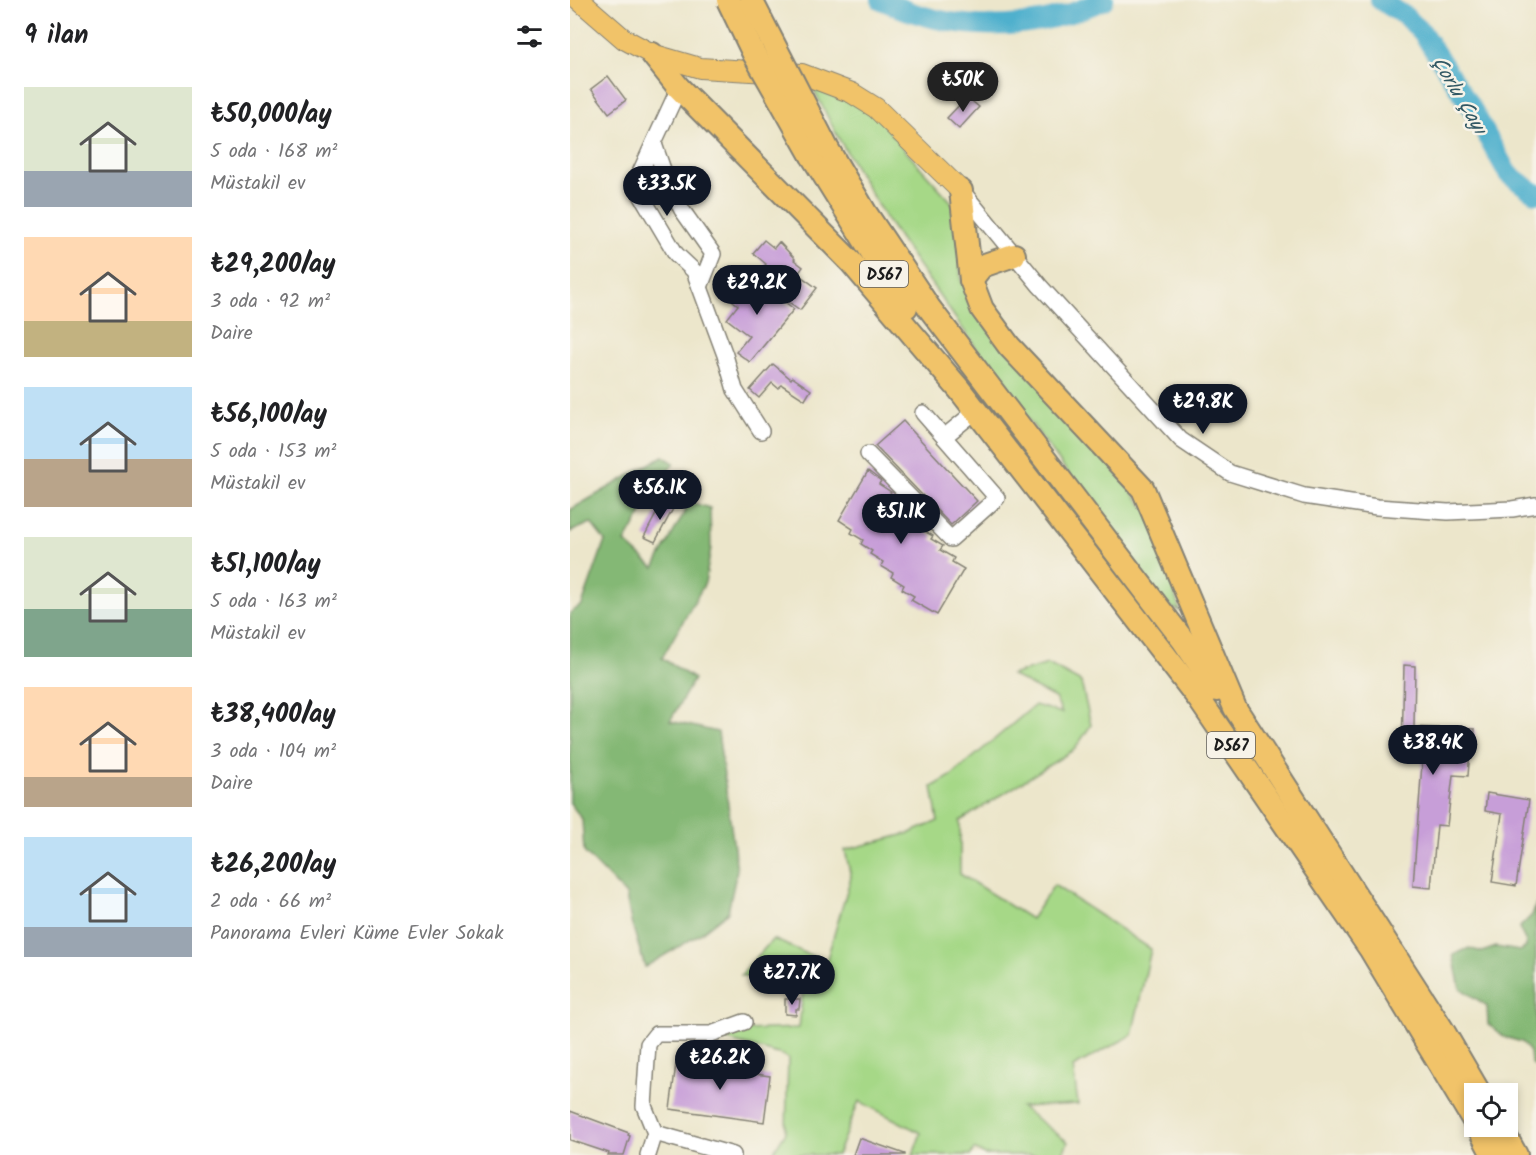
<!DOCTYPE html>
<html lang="tr">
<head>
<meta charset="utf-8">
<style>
	:root { --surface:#fff; --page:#f2f2f2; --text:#202124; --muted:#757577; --accent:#111827 }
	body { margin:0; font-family:Kalam,sans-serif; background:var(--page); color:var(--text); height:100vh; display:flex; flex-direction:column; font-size:22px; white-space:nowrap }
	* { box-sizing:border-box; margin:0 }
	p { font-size:20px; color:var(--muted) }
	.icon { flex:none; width:33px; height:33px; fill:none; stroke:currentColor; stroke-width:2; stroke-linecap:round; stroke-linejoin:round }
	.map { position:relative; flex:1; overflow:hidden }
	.side { display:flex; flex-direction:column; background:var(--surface); width:570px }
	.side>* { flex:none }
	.buttons { position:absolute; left:894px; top:1083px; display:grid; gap:12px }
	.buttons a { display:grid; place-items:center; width:54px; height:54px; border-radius:0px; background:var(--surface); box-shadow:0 3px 9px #0003; font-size:30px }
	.price { position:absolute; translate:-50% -51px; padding:0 14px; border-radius:21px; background:var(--accent); color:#fff; font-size:20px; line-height:39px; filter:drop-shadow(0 2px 3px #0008) }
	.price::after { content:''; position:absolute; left:50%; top:36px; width:18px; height:14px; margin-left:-9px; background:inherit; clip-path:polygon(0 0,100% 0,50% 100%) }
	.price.active { background:#222; color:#fff }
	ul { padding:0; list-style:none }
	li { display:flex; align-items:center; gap:18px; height:150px; padding:0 24px }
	li span { display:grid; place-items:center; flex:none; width:168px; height:120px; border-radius:0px; color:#555 }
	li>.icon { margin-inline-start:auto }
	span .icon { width:72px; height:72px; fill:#fffc; stroke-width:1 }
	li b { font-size:26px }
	h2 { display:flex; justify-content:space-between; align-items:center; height:72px; padding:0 24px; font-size:26px }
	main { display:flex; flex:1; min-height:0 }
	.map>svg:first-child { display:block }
</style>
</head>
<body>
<main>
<section class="side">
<h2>9 ilan<svg class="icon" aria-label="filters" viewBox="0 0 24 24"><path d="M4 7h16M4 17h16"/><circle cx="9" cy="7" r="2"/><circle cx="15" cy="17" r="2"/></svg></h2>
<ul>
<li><span style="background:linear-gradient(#dfe7d0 70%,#9aa5b1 0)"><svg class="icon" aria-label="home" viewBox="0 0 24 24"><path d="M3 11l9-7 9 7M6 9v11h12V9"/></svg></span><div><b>₺50,000/ay</b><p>5 oda · 168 m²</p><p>Müstakil ev</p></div></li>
<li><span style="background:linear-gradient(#ffd9b3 70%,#c2b280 0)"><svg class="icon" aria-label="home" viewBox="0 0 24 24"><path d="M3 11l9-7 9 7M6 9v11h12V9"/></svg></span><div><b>₺29,200/ay</b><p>3 oda · 92 m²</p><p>Daire</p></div></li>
<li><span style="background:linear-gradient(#bfe0f5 60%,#b9a48a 0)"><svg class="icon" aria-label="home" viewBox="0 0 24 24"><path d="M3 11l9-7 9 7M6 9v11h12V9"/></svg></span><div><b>₺56,100/ay</b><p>5 oda · 153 m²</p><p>Müstakil ev</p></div></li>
<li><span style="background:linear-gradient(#dfe7d0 60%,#7fa58c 0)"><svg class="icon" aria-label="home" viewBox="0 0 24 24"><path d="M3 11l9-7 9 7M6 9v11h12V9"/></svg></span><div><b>₺51,100/ay</b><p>5 oda · 163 m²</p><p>Müstakil ev</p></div></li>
<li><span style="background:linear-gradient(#ffd9b3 75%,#b9a48a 0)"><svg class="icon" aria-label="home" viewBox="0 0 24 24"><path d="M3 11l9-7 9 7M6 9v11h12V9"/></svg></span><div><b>₺38,400/ay</b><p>3 oda · 104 m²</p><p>Daire</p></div></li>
<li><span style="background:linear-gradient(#bfe0f5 75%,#9aa5b1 0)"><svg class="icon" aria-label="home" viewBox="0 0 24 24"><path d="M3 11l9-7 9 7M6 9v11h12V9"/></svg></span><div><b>₺26,200/ay</b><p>2 oda · 66 m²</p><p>Panorama Evleri Küme Evler Sokak</p></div></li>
</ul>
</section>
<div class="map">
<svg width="966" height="1155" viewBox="0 0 966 1155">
	<rect width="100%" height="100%" fill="#f7f3e8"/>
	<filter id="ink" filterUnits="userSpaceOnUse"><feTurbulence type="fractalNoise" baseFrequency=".0167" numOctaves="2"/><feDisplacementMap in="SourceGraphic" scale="12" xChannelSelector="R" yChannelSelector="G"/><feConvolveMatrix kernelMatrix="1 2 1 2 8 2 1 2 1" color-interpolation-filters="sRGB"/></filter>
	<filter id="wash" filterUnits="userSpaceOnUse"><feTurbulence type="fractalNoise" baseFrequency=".008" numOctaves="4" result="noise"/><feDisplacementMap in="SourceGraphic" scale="24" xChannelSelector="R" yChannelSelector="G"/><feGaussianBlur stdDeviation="1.35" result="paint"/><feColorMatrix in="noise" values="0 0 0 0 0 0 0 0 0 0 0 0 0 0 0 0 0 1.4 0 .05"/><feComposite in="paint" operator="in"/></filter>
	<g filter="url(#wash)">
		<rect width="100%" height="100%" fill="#ece6cb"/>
		<g fill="#a6d887" stroke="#617a52" stroke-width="1.5">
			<path d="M 239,80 L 300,107 L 331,146 L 387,208 L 391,281 L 579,513 L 610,611 L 600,607 L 586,592 L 421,369 L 316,219 L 269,139 Z"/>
			<path d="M 478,664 L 511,682 L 521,725 L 505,749 L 390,821 L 390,874 L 461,919 L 484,885 L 581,949 L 562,1035 L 503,1067 L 508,1104 L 451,1107 L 498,1142 L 492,1155 L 415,1155 L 404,1149 L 401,1155 L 343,1155 L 351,1133 L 289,1101 L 267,1155 L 201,1155 L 216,1132 L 218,1059 L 212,1055 L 154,1039 L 174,1030 L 229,1028 L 233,992 L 171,975 L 203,939 L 256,962 L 281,877 L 275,850 L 340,833 L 368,821 L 362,787 L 381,776 L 465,705 L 492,713 L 485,698 L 441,675 Z"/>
		</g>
		<g fill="#84b874" stroke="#506a48" stroke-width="1.5">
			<path d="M 93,456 L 104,463 L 88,485 L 55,542 L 84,568 L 120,502 L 140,508 L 141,548 L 135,583 L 92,658 L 124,679 L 100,721 L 148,732 L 167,870 L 158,912 L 130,934 L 75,967 L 61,921 L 56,895 L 14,852 L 12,819 L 0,803 L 0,613 L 12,605 L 35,541 L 21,523 L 0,532 L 0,510 Z"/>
			<path d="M 966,904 L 966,1067 L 961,1063 L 960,1052 L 952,1042 L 934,1037 L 918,1024 L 917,1006 L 890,988 L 883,955 L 899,948 L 912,952 L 926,947 L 950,951 L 956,947 L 956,942 L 949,928 L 962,915 Z"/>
		</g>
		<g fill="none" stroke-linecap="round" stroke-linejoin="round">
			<g stroke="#4fb0cd" stroke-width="20">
				<path d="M 311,0 C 384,34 462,34 534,0"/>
				<path d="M 810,0 L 835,16 L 852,32 L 904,112 L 938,174 L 966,194"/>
			</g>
		</g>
		<g id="blocks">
			<g fill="#c79ed8">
				<path d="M 38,76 L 56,100 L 39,113 L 21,89 Z"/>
				<path d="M 397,97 L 409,107 L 389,129 L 377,118 Z"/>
				<path d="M 194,240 L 204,248 L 209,242 L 225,259 L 224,260 L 233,267 L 228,274 L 247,288 L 230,310 L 219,302 L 228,290 L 193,268 L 196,264 L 183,253 Z"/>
				<path d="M 185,279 L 224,309 L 180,362 L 166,352 L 179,336 L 157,319 L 168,305 L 152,292 L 160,283 L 173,295 Z"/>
				<path d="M 203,364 L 221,379 L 222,377 L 241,390 L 235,400 L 212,385 L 208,388 L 202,383 L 189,398 L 180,390 Z"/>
				<path d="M 333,421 L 407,501 L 381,525 L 305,446 Z"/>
				<path d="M 298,471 L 311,481 L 309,484 L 321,492 L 319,495 L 331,501 L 329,505 L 342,513 L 340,517 L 352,524 L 349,528 L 363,536 L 361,539 L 373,546 L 370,550 L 384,558 L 382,562 L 394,569 L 367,615 L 341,600 L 344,596 L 332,589 L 334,585 L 321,577 L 323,573 L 311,566 L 313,562 L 300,554 L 302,551 L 291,544 L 293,540 L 281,533 L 283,529 L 269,520 Z"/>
				<path d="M 94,499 L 105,505 L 85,542 L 74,537 Z"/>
				<path d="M 834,665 L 845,666 L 844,727 L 905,729 L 904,751 L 900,751 L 898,776 L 883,775 L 877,826 L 867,825 L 861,888 L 843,886 L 853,750 L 832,750 Z"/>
				<path d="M 917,793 L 959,800 L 946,886 L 922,882 L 932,814 L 915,811 Z"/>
				<path d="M 215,999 L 230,999 L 229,1009 L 226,1009 L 226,1015 L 215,1014 Z"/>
				<path d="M 130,1057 L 165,1062 L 163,1071 L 200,1076 L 194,1122 L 100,1109 L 106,1064 L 129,1067 Z"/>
				<path d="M 0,1111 L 59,1133 L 58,1135 L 60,1136 L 54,1155 L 38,1155 L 39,1153 L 0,1140 Z"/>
				<path d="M 289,1138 L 335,1154 L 335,1155 L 283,1155 Z"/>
			</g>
		</g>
	</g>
	<g filter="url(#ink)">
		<use href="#blocks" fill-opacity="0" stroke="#848174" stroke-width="1.5"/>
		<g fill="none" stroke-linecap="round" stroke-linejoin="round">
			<g stroke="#848174" stroke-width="18">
				<g id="minor">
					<path d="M 109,88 L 68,177 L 71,195 L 106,254 L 124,271 L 155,355 L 165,390 L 191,431"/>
					<path d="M 84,144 L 97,181 L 112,210 L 143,254 L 130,287"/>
					<path d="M 392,191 L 470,286 L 611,440 L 660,473 L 734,496 L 807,507 L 878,512 L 942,509 L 966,505"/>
					<path d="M 374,437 L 406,411"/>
					<path d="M 298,454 L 381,539 L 427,498 L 353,413"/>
					<path d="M 85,1133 L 163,1155"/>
					<path d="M 78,1155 L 85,1133 L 74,1106 L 78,1044 L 86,1034 L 141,1034 L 174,1022"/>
				</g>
			</g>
			<g stroke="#848174" stroke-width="22">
				<path id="major" d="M 9,0 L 54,39 L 82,54 L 130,68 L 232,74 L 282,93 L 306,108 L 391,191"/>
			</g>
			<g stroke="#848174" stroke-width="26">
				<g id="highway">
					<path d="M 82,54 L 109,88 L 281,262 L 389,389 L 629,699 L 801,950 L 904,1121"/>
					<path d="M 257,148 L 295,212 L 360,309 L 613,640 L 647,690"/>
					<path d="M 242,156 L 336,307"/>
					<path d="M 391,191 L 401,280 L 412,309 L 439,346 L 573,489 L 665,708 L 872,1029 L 910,1094"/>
					<path d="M 401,280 L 412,266 L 444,255"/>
					<path d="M 908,1126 L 923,1155"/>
					<path d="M 930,1126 L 946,1155"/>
				</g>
			</g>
			<use href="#minor" stroke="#fff" stroke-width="15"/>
			<use href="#major" stroke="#f1c369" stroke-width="20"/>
			<use href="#highway" stroke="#f1c369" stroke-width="22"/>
			<g stroke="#848174" stroke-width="26" stroke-linecap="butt">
				<g id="highway-bridge">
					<path d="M 158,0 L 183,52 L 242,156"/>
					<path d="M 181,0 L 257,148"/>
				</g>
			</g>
			<use href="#highway-bridge" stroke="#f1c369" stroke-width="22"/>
		</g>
	</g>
	<g text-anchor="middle" stroke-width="5" stroke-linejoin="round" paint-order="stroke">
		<g fill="#f7f3e8" stroke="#5e5c59" stroke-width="1.5">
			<rect x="290" y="261" width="48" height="26" rx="4.5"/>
			<rect x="637" y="732" width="48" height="26" rx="4.5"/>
		</g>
		<g font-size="16" font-weight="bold" fill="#1c1c1c">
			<text x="314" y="280">D567</text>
			<text x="661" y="751">D567</text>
		</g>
		<g font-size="20" font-style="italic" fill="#305763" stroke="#f7f3e8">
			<text transform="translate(890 95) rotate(59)" y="7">Çorlu Çayı</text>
		</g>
	</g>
</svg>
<div class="buttons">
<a><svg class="icon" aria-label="locate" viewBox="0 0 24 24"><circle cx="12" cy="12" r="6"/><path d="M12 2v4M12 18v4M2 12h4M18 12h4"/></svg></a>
</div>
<b class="price active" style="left:393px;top:113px">₺50K</b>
<b class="price" style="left:97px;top:217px">₺33.5K</b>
<b class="price" style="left:187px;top:316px">₺29.2K</b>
<b class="price" style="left:633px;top:435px">₺29.8K</b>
<b class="price" style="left:90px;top:521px">₺56.1K</b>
<b class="price" style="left:331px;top:545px">₺51.1K</b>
<b class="price" style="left:863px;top:776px">₺38.4K</b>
<b class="price" style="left:222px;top:1006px">₺27.7K</b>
<b class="price" style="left:150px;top:1091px">₺26.2K</b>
</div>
</main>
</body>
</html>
